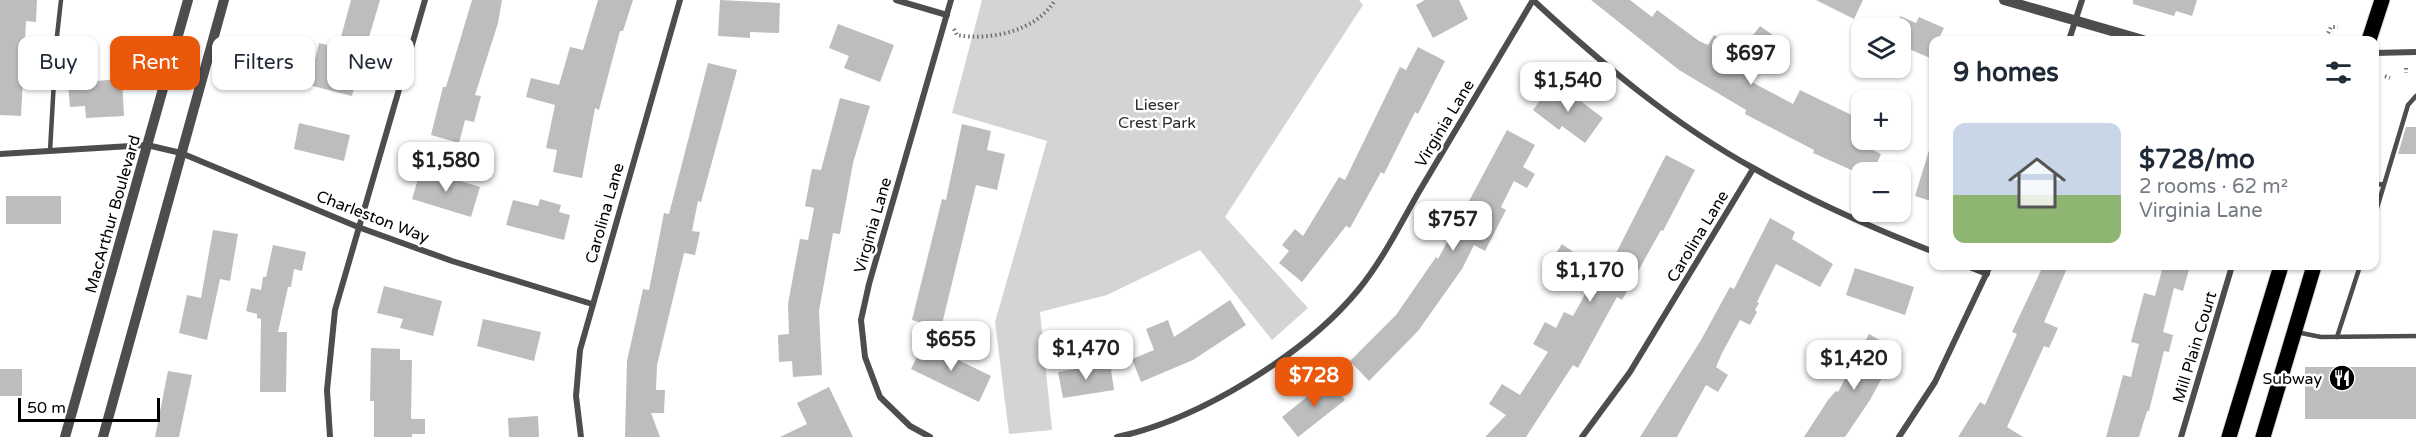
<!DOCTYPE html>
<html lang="en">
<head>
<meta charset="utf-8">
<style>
	:root { --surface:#fff; --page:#f6f6f7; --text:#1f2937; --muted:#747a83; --accent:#ea580c }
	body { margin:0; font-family:"Varela Round",sans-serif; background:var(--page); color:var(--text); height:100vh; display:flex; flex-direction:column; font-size:22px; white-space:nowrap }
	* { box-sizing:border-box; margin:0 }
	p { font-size:20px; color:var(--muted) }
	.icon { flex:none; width:33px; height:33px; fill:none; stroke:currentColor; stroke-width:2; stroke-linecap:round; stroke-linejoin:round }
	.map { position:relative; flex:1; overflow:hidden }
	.panel { position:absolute; left:1929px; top:36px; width:450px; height:234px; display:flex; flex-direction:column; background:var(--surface); border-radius:12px; box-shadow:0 2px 4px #0004 }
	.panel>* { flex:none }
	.hud { position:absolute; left:18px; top:36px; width:570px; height:54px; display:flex; gap:12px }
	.fabs { position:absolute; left:1851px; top:18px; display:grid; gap:12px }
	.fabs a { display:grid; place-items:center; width:60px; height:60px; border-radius:12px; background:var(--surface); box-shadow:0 2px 4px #0004; font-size:30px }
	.scale { position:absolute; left:18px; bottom:15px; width:142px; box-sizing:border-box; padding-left:6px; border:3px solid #000; border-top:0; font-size:16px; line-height:21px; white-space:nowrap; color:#000; -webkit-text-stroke:4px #fff; paint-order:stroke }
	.price { position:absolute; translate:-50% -51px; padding:0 14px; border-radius:12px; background:#fff; color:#222; font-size:20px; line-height:39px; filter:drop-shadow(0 2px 3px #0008) }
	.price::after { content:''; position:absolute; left:50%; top:36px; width:18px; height:14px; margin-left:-9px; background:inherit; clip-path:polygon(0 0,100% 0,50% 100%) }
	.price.active { background:var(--accent); color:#fff }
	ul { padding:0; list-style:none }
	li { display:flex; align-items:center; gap:18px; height:150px; padding:0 24px }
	li span { display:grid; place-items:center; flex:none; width:168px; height:120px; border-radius:12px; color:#555 }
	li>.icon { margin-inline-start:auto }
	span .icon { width:72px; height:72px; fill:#fffc; stroke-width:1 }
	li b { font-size:26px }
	h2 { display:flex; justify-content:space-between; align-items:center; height:72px; padding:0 24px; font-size:26px }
	.pill { padding:0 21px; border-radius:12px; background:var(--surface); box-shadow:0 2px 4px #0004; font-size:21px; line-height:54px }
	.pill.active { background:var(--accent); color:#fff }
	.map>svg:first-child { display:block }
</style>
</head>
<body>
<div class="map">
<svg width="2416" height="437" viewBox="0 0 2416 437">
	<rect width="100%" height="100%" fill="#fff"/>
	<path fill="#d4d4d4" d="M 982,0 L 1359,0 L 1363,5 L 1225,217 L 1308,308 L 1272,340 L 1200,250 L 1107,295 L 1040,312 L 1052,430 L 1009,434 L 995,322 L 1047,141 L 952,113 Z"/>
	<g fill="#bdbdbd">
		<path d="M 0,0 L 37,0 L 36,22 L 26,21 L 21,116 L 0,115 Z"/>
		<path d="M 351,0 L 380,0 L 367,44 L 341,37 Z"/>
		<path d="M 472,0 L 502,0 L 498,23 L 475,95 L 481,96 L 474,122 L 465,120 L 459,143 L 431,135 L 443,87 L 446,87 Z"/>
		<path d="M 598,0 L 633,0 L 623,31 L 620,31 L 599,110 L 595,108 L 582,178 L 553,172 L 557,150 L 546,148 L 555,105 L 526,97 L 531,78 L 559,85 L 570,47 L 583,50 Z"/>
		<path d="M 720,0 L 780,3 L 779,33 L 750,32 L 750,38 L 718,36 Z"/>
		<path d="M 1425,0 L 1459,0 L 1468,19 L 1433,38 L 1416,5 Z"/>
		<path d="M 1591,0 L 1630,0 L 1652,17 L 1657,10 L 1699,41 L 1708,45 L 1714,35 L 1741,51 L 1760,26 L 1777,38 L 1746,79 L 1793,104 L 1800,90 L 1862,120 L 1862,140 L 1870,140 L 1867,147 L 1881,154 L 1873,172 L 1856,172 L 1813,153 L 1814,150 L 1745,114 L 1746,110 L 1679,70 Z"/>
		<path d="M 1816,0 L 1863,0 L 1854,19 Z"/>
		<path d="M 2133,0 L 2197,0 L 2192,16 L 2176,11 L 2174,16 L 2133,4 Z"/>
		<path d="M 1900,16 L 1916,23 L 1919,17 L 1944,28 L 1938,40 L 1934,40 L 1930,58 L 1900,45 Z"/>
		<path d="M 838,24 L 894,45 L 880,82 L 844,68 L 849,56 L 829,48 Z"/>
		<path d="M 319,43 L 344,49 L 340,68 L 358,72 L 352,96 L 309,85 Z"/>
		<path d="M 1418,47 L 1445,61 L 1418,114 L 1415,112 L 1384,174 L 1381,172 L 1350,228 L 1346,226 L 1302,282 L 1279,263 L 1289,251 L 1282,245 L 1295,229 L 1303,236 L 1339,177 L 1345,180 L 1400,67 L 1406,70 Z"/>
		<path d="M 708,63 L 737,70 L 701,202 L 698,201 L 692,231 L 700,232 L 695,255 L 684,253 L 657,365 L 656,390 L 665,390 L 664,413 L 651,413 L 660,437 L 625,437 L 627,361 L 643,289 L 649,290 L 664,213 L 669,214 Z"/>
		<path d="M 122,79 L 124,116 L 86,118 L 85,106 L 70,107 L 68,83 Z"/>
		<path d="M 1554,81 L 1603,118 L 1585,143 L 1562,126 L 1559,130 L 1533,110 Z"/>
		<path d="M 840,98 L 870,106 L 853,163 L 840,234 L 833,233 L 819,311 L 822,375 L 793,377 L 792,361 L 779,362 L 778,335 L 789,334 L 788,304 L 800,239 L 808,240 L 814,208 L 805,206 L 812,169 L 821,170 Z"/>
		<path d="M 299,123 L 350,135 L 344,161 L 294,149 Z"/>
		<path d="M 962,124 L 991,131 L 987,150 L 1005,154 L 997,190 L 976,185 L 941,328 L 912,320 L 942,199 L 946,200 Z"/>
		<path d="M 2406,127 L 2416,127 L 2416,154 L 2398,154 Z"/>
		<path d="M 1507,130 L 1535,145 L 1523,167 L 1535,174 L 1527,188 L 1514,181 L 1501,207 L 1506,210 L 1485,251 L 1474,245 L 1462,269 L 1418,331 L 1369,381 L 1350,361 L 1396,315 L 1436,257 L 1438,259 Z"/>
		<path d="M 1930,147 L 1934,148 L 1934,202 L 1915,196 Z"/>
		<path d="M 1666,155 L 1695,170 L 1663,231 L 1661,230 L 1622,300 L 1617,297 L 1578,368 L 1573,365 L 1526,437 L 1485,437 L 1506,415 L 1489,404 L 1502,384 L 1520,395 L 1548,352 L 1533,344 L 1545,322 L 1556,328 L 1564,312 L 1573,316 L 1588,289 L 1550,262 L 1562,244 L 1596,268 L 1603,257 L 1612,261 Z"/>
		<path d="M 421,169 L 480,187 L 471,217 L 412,199 Z"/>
		<rect x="6" y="196" width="55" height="28"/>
		<path d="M 540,199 L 561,205 L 559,212 L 570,215 L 564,240 L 506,225 L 513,200 L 538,206 Z"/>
		<path d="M 1770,218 L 1795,232 L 1792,239 L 1833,264 L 1820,287 L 1776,264 L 1757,302 L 1759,303 L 1755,310 L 1757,312 L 1750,325 L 1740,320 L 1722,353 L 1716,367 L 1728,375 L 1718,392 L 1706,385 L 1677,437 L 1640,437 L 1701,340 L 1730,287 L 1734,289 Z"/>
		<path d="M 213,230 L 238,234 L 230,281 L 220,279 L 207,340 L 179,333 L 187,295 L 201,298 Z"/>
		<path d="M 273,245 L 306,252 L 302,271 L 294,269 L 291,287 L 288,287 L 278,332 L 287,332 L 286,392 L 260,392 L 261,319 L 257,318 L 257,314 L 246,311 L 251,288 L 261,290 L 263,277 L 266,277 Z"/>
		<path d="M 2043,266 L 2068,266 L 2044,322 L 2058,328 L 2049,348 L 2044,346 L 2007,427 L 2023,437 L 1958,437 L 1980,402 L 1985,405 L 2017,334 L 2012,332 Z"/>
		<path d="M 2163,266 L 2190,266 L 2183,291 L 2174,288 L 2163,332 L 2173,335 L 2169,352 L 2164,351 L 2149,411 L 2147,411 L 2139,437 L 2106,437 L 2123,375 L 2131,377 L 2139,344 L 2131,342 L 2144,293 L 2155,296 Z"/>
		<path d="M 1855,268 L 1914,287 L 1905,315 L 1846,295 Z"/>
		<path d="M 384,286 L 442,301 L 433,336 L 400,328 L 403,319 L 377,313 Z"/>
		<path d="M 1230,300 L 1246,325 L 1193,360 L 1141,382 L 1132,359 L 1154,350 L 1146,329 L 1168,320 L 1174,337 Z"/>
		<path d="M 483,319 L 541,332 L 534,361 L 477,346 Z"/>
		<path d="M 1869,334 L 1897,350 L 1870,400 L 1845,437 L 1804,437 L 1828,400 L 1836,391 L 1838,392 Z"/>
		<path d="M 924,343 L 991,376 L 979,402 L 911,369 Z"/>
		<path d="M 371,348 L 400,349 L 400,360 L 412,360 L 411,419 L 425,419 L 425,434 L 412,434 L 412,437 L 374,437 L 374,401 L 370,401 Z"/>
		<path d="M 1110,363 L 1114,390 L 1063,398 L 1058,372 Z"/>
		<rect x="2305" y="367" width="111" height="52"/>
		<rect x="0" y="369" width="22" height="27"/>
		<path d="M 168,371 L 192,375 L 179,437 L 155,437 Z"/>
		<path d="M 1329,379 L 1345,400 L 1298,437 L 1282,417 Z"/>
		<path d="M 829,387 L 853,437 L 780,437 L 807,424 L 797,403 Z"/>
		<path d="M 538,416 L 539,437 L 509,437 L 508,418 Z"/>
	</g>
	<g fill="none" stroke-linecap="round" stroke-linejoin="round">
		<g stroke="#dbdbdb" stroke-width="17">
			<g id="primary">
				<path d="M 2369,40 L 2382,0"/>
				<path d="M 2229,437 L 2281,266"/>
				<path d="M 2263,437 L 2314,266"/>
			</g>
		</g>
		<g stroke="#6f6f6f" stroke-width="4" stroke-dasharray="1.5 3" stroke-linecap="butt">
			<path d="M 954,29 L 957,35 C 990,41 1037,31 1055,0"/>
			<path d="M 2328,33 L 2331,27 L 2338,27"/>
			<path d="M 2406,68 L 2406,73"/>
			<path d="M 2385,76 L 2390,78"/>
		</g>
		<g stroke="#4d4d4d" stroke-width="4.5">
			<path d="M 50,151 L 56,45 L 61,0"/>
			<path d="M 2374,185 L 2384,184"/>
			<path d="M 2374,218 L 2408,105 L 2416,96"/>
			<path d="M 2296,332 L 2321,337 L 2416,336"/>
			<path d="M 2337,337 L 2360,266"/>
		</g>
		<g stroke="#4d4d4d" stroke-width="6">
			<path d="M 896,0 L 947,15"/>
			<path d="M 1533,0 C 1601,63 1673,124 1755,169 C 1813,202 1872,228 1934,252"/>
			<path d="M 2069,40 L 2082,0"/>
			<path d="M 2374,53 L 2416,52"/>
			<path d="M 0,154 L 147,145 L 181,153 L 358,227 L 452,261 L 592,304"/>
			<path d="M 1967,266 L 1987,274"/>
			<path d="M 330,437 L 327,390 L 335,310 L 425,0"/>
			<path d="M 581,437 L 576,396 L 580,350 L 680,0"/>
			<path d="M 930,437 L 910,426 L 880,397 L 865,357 L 861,320 L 869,284 L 951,0"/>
			<path d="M 1117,437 C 1198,420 1306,354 1359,289 C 1385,257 1402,220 1423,185 C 1460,123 1496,62 1533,0"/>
			<path d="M 1582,437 L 1630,372 L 1753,169"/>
			<path d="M 1899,437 L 1935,382 L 1990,266"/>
			<path d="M 2181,437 L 2232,266"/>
		</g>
		<g stroke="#4d4d4d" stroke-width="10">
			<path d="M 2004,0 L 2143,40"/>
			<path d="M 65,437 L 188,0"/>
			<path d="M 103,437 L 224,0"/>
		</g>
		<use href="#primary" stroke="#000" stroke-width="15"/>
	</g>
	<defs>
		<g id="restaurant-disc" transform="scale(1.35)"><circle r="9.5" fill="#000" stroke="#fff"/><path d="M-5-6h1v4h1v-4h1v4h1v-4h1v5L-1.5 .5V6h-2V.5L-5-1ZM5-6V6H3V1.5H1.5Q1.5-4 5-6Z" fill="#fff"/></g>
	</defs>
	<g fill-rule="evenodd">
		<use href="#restaurant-disc" x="2342" y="378"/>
	</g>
	<g text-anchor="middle" stroke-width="5" stroke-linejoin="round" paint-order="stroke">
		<g font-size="16" fill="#2b2b2b" stroke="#fff">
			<text x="1157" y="110">Lieser<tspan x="1157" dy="18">Crest Park</tspan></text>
		</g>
		<g font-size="16" fill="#000" stroke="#fff">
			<text transform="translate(1444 123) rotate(-59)" y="6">Virginia Lane</text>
			<text transform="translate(604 213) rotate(-74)" y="6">Carolina Lane</text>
			<text transform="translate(112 214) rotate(-74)" y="6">MacArthur Boulevard</text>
			<text transform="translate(373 216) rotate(21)" y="6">Charleston Way</text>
			<text transform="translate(872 225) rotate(-74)" y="6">Virginia Lane</text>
			<text transform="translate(1697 236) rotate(-59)" y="6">Carolina Lane</text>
			<text transform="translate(2194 347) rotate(-73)" y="6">Mill Plain Court</text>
		</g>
		<g font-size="16" fill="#000" stroke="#fff" text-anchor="end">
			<text x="2322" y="384">Subway</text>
		</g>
	</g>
</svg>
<div class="fabs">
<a><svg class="icon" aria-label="layers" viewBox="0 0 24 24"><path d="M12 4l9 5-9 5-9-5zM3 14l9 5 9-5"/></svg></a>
<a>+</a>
<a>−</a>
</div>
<div class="scale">50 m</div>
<b class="price" style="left:1751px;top:86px">$697</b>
<b class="price" style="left:1568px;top:113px">$1,540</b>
<b class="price" style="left:446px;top:193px">$1,580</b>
<b class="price" style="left:1453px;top:252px">$757</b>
<b class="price" style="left:1590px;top:303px">$1,170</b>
<b class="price" style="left:951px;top:372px">$655</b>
<b class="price" style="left:1086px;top:381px">$1,470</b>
<b class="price" style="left:1854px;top:391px">$1,420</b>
<b class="price active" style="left:1314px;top:408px">$728</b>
<div class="hud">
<a class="pill">Buy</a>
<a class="pill active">Rent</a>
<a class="pill">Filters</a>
<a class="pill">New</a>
</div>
<section class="panel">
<h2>9 homes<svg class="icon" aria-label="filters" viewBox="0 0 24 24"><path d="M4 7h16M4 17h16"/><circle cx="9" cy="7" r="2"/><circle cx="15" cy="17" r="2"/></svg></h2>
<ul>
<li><span style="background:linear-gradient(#c9d6e8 60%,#8fb573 0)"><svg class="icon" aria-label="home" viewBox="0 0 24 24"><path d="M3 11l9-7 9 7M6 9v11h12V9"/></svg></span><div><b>$728/mo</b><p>2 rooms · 62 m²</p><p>Virginia Lane</p></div></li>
</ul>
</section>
</div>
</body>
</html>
